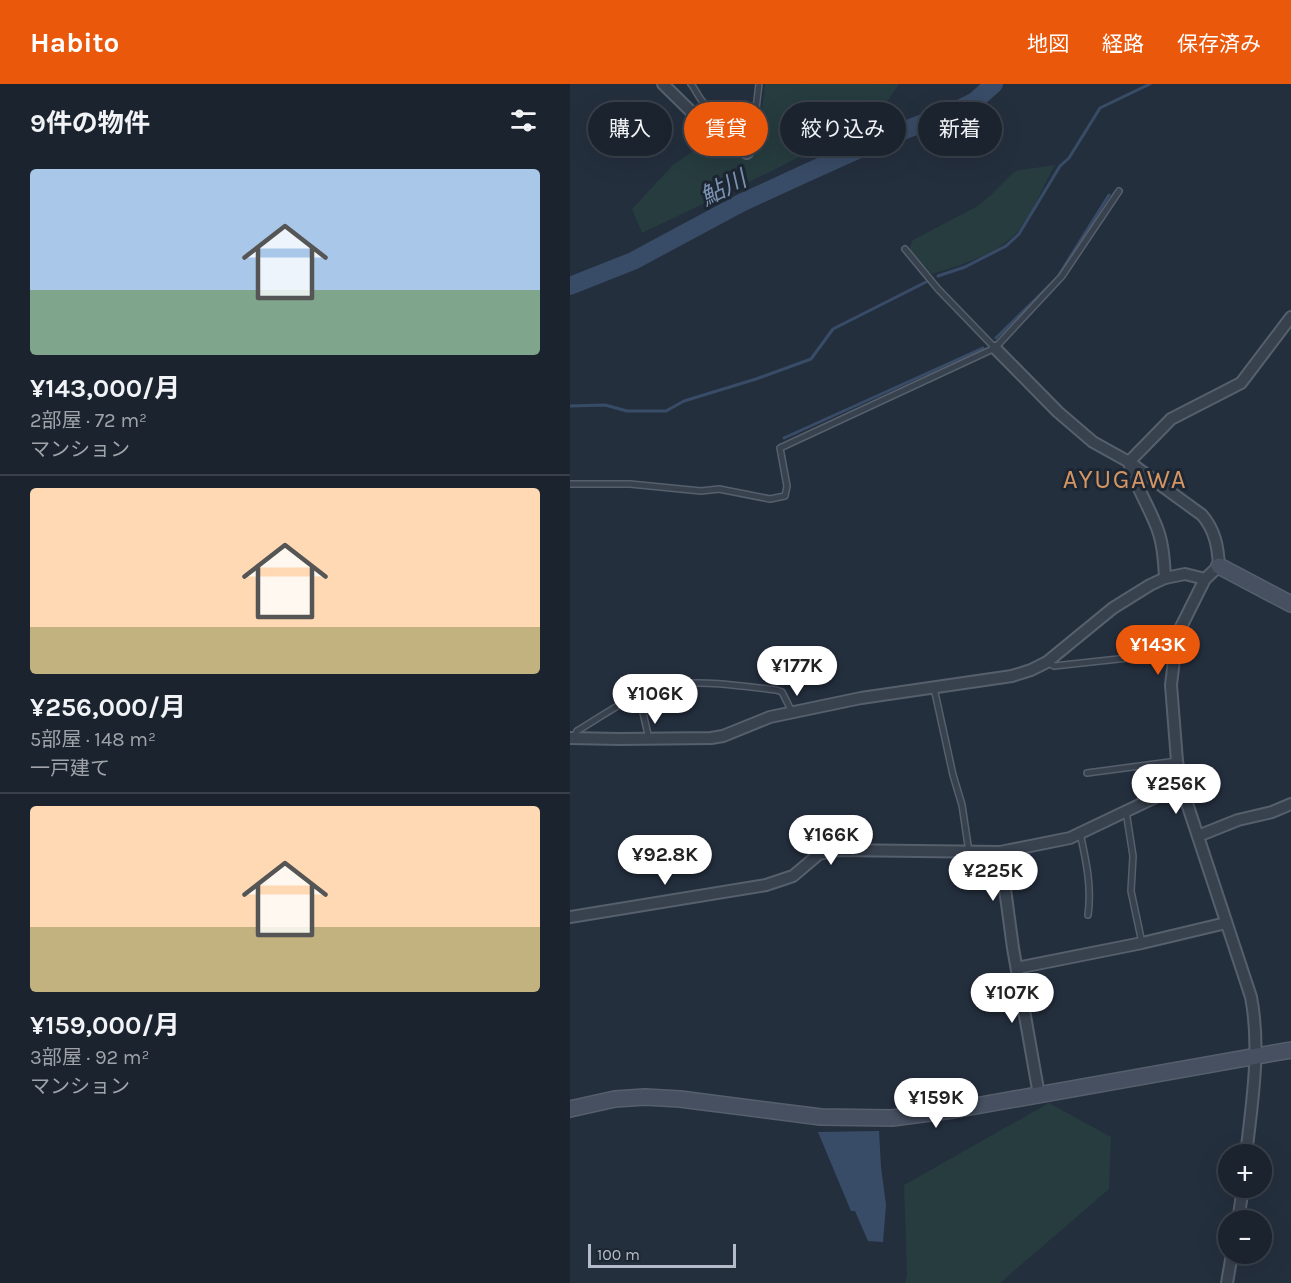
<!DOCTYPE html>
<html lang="ja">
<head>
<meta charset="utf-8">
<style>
	:root { --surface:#1b232e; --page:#282f3a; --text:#f1f3f6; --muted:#a0a4aa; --line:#39404a; --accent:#ea580c }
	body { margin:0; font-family:Karla,"Noto Sans JP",sans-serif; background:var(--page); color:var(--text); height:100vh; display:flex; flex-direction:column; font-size:22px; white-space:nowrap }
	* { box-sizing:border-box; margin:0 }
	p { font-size:20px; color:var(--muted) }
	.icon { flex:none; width:33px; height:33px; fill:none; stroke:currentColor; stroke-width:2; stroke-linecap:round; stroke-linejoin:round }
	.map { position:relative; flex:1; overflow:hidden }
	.drawer { display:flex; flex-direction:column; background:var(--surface); width:570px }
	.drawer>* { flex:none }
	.hud { position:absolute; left:18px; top:18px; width:570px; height:54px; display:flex; gap:12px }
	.fabs { position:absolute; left:648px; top:1060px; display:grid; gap:12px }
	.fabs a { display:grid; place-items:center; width:54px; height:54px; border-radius:50%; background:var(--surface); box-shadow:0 6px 24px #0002,0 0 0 2px var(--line); font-size:30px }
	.scale { position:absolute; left:18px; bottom:15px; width:148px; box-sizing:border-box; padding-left:6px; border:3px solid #b4bcc9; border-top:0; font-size:16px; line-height:21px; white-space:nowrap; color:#b4bcc9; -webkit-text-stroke:4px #1d2633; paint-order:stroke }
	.price { position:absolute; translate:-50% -51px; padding:0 14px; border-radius:21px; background:#fff; color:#222; font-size:20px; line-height:39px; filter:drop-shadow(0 2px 3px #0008) }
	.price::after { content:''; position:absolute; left:50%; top:36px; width:18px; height:14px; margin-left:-9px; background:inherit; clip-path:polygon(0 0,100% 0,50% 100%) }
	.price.selected { background:var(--accent); color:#fff }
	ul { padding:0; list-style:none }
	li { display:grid; align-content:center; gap:12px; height:318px; padding:0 30px }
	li+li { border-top:2px solid var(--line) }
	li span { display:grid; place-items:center; height:186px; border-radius:6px; color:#555 }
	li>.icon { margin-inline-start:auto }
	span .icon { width:108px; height:108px; fill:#fffc; stroke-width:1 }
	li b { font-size:26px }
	h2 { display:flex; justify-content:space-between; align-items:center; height:72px; padding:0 30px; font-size:26px }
	.tag { padding:0 21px; border-radius:27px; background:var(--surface); box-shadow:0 6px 24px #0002,0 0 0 2px var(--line); font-size:21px; line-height:54px }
	.tag.selected { background:var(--accent); color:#fff }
	header { display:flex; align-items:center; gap:36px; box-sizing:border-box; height:84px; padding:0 30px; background:var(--accent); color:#fff }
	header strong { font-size:28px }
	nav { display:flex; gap:33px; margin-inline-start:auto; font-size:21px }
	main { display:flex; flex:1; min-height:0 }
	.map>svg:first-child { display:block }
</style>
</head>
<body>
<header>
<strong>Habito</strong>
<nav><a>地図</a><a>経路</a><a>保存済み</a></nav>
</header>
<main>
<section class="drawer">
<h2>9件の物件<svg class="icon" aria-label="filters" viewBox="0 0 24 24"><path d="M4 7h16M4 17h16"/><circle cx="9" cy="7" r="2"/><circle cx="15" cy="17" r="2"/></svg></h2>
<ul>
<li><span style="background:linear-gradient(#a9c7e8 65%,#7fa58c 0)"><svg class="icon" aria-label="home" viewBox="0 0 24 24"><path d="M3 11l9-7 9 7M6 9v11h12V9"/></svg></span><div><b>¥143,000/月</b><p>2部屋 · 72 m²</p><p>マンション</p></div></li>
<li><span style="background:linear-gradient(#ffd9b3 75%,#c2b280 0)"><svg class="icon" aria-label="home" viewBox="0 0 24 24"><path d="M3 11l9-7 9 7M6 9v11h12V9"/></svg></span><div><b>¥256,000/月</b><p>5部屋 · 148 m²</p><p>一戸建て</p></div></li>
<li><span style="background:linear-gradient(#ffd9b3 65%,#c2b280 0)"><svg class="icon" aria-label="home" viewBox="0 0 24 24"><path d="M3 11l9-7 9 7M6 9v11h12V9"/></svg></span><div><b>¥159,000/月</b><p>3部屋 · 92 m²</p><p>マンション</p></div></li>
</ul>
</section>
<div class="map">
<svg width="721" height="1199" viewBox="0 0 721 1199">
	<rect width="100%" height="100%" fill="#242f3e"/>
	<g fill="#263c3f">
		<path d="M 195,0 L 329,0 L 307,33 L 200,88 L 72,149 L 62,125 L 104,80 L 143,54 L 174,73 L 190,45 Z"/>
		<path d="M 485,81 C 473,102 464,127 449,146 C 431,169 389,182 362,190 L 341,167 L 340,162 L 343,156 L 406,123 L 421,111 L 445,87 Z"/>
		<path d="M 479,1019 L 541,1053 L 539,1105 L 430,1199 L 335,1199 L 337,1190 L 334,1101 Z"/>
	</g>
	<path fill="#394c67" d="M 309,1047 L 311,1083 L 316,1121 L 313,1158 L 298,1157 L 285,1127 L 281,1127 L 248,1048 Z"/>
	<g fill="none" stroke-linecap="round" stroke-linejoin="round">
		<g stroke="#394c67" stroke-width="3">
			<path d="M 368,192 L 395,183 L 436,162 L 449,150 L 490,82 L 499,74 L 530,24 L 580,0"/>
			<path d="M 426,254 L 487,194 L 539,111"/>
			<path d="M 0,322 L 35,321 L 57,327 L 96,327 L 114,317 L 186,295 L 241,275 L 263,245 L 356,198"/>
			<path d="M 214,354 L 413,264"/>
		</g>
		<path stroke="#394c67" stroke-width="18" d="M 0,202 L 63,177 L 171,119 L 234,90 L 314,54 L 385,27 L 405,17 L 424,0"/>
		<g stroke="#565f6c" stroke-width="8">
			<g id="lane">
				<path d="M 121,0 C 126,6 129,15 135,20 C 144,29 174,39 185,33 L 189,0"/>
				<path d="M 335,165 L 368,205 L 425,264"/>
				<path d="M 0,400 L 60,400 L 131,407 L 149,405 L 200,415 L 215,412 L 217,402 L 210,364 L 425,264 L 492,192 L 549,107"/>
				<path d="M 477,578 L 484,582 L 604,569"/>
				<path d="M 364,604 L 383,691 L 392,721 L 399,768"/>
				<path d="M 69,611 L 79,655"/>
				<path d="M 4,654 L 7,647 C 31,633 56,614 83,605 C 115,593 173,602 206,606 L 212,608 L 222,628"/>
				<path d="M 517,689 L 607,677"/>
				<path d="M 556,727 L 563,772 L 561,807 L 572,859"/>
				<path d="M 510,749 C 516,776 522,803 518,831"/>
			</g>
		</g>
		<g stroke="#565f6c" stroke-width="14">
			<g id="street">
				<path d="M 93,0 L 147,53 L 177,69"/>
				<path d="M 425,264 L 488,328 L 523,358 L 559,378 L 632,431 C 645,446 648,463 649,482 L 635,495 L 607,551 L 601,601 L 607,677 L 611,701 L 681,913 C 691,964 682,1019 676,1071"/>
				<path d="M 595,494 C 594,476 593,456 585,439 C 577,419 564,399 559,378 L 601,335 L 671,299 L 721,233"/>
				<path d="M 0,654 L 50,655 L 141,654 L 153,652 L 200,633 L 291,614 L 442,592 L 461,586 L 477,578 L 543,524 L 580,501 L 595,494 L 615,490 L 635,495"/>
				<path d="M 628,752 L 668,736 L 702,728 L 721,720"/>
				<path d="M 430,768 L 443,864 L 469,1011"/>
				<path d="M 0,833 L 196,801 L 223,792 L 249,770 L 267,766 L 430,768 L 500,754 L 611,701"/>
				<path d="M 447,884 L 572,859 L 656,839"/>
				<path d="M 668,1137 L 673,1104"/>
				<path d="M 657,1199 L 662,1170"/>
			</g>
		</g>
		<g stroke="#565f6c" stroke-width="18">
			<g id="secondary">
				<path d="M 649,482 L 721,520"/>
				<path d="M 0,1025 L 45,1015 L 75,1013 L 110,1015 L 251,1033 L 322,1034 L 383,1026 L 721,966"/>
			</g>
		</g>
		<use href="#lane" stroke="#38414e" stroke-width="5"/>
		<use href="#street" stroke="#38414e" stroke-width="10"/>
		<use href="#secondary" stroke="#465061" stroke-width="15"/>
	</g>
	<g text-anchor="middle" stroke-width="6" stroke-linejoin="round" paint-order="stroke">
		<g font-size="24" font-style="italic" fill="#7c92b1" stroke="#1d2633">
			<text transform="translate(153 104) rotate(-27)" y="8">鮎川</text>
		</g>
		<g font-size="26" letter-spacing="1.5" fill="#d59563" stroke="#1d2633">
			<text x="555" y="404">AYUGAWA</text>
		</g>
	</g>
</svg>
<div class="fabs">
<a>+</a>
<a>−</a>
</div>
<div class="scale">100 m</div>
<b class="price selected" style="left:588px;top:592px">¥143K</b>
<b class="price" style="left:227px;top:613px">¥177K</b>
<b class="price" style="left:85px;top:641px">¥106K</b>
<b class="price" style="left:606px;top:731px">¥256K</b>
<b class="price" style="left:261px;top:782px">¥166K</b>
<b class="price" style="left:95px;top:802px">¥92.8K</b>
<b class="price" style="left:423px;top:818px">¥225K</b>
<b class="price" style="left:442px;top:940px">¥107K</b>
<b class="price" style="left:366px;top:1045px">¥159K</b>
<div class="hud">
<a class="tag">購入</a>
<a class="tag selected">賃貸</a>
<a class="tag">絞り込み</a>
<a class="tag">新着</a>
</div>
</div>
</main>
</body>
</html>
